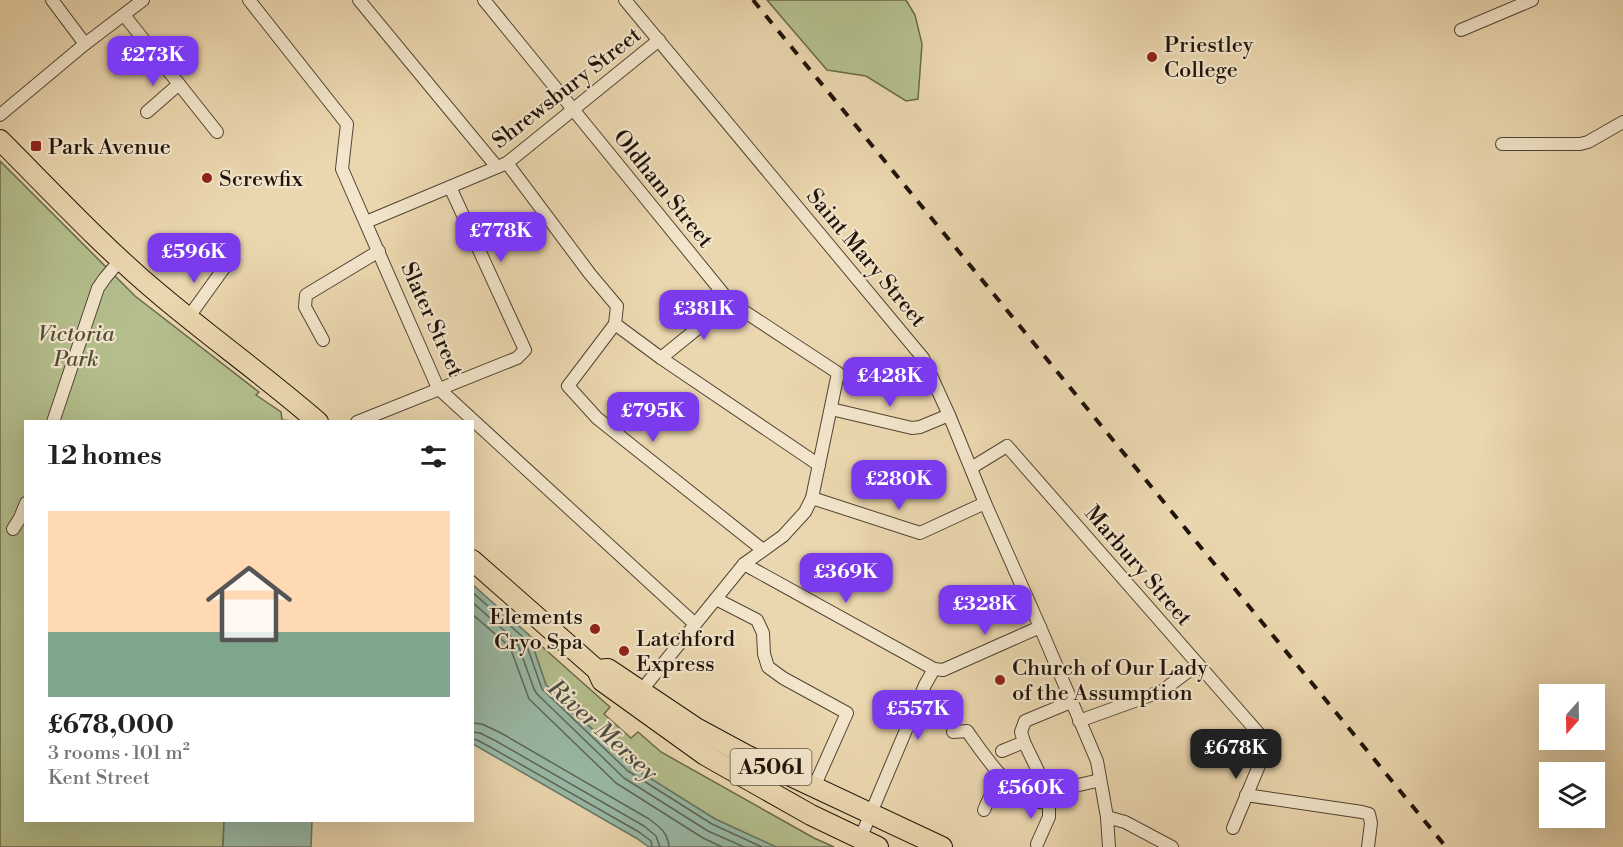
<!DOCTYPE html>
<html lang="en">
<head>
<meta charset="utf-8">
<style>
	:root { --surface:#fff; --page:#f2f2f2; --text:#202124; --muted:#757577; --line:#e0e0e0; --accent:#7c3aed }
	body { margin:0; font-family:"Libre Bodoni",serif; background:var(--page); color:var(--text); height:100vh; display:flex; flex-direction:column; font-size:22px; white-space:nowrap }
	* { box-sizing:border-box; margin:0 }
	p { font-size:20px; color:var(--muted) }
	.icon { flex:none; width:33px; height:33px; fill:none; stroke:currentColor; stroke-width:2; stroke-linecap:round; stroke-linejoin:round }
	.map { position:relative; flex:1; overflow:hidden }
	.panel { position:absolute; left:24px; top:420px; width:450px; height:402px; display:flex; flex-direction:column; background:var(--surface); border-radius:0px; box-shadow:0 6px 24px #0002 }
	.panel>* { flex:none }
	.needle { width:39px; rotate:200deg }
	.tools { position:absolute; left:1539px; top:684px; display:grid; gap:12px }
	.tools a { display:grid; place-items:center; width:66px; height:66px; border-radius:0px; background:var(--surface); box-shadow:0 6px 24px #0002; font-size:30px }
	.price { position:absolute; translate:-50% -51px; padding:0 14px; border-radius:12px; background:var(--accent); color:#fff; font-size:20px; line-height:39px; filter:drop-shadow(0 2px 3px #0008) }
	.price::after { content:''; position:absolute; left:50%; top:36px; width:18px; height:14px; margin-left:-9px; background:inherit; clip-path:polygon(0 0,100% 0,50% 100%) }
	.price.active { background:#222; color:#fff }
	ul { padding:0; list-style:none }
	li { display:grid; align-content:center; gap:12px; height:318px; padding:0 24px }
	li+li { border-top:2px solid var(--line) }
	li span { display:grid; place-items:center; height:186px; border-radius:0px; color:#555 }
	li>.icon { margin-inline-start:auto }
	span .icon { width:108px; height:108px; fill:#fffc; stroke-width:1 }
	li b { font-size:26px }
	h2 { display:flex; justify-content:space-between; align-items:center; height:72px; padding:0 24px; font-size:26px }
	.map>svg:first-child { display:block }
</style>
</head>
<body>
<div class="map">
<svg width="1623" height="847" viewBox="0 0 1623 847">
	<rect width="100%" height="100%" fill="#ebd7af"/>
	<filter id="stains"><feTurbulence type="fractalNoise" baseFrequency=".00333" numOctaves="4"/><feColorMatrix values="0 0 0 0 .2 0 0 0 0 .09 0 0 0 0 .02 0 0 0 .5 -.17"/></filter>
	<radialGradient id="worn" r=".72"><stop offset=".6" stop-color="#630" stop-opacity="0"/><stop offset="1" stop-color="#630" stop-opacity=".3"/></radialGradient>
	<g fill="#b4bf8d" stroke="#6a694c" stroke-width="1.5">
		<path d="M 767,0 L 906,0 L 915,15 L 922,44 L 918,99 L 906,101 L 866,76 L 827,70 Z"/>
		<path d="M 0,161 L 135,296 L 259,392 L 256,395 L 281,412 L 282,420 L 292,421 L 26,422 L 26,820 L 224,821 L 223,847 L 0,847 Z"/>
		<path d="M 529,635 L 610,707 L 604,714 L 631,738 L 638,732 L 661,752 L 814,838 L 834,847 L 776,847 L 715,819 L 632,767 L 546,685 Z"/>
	</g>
	<g fill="#99baa7" stroke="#687768" stroke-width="1.5">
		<path d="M 472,584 L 529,635 L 546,685 L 632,767 L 715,819 L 776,847 L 649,847 L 636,838 L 473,744 Z"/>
		<path d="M 224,821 L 312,821 L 311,847 L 223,847 Z"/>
	</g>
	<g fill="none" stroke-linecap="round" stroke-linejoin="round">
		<g stroke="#5c6658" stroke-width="1.5">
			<path d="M 472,592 L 524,638 L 542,689 L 628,771 L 712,824 L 762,847"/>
			<path d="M 472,602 L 517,642 L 534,689 L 537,694 L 624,778 L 708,831 L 744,847"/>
			<path d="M 472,614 L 510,647 L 529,699 L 616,783 L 703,838 L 722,847"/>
			<path d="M 472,723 L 482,724 L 501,733 L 649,819 C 660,827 668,833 669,847"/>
			<path d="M 472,732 L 480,733 L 496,741 L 644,826 L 656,836 L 660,847"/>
			<path d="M 472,739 L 477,740 L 492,748 L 639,832 L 651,841 L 652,847"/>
		</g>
		<g stroke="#524433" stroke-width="14">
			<g id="minor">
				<path d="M 52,0 L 85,44"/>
				<path d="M 249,0 L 347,124 L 342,169 L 438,388 L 695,624"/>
				<path d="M 359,0 L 497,167"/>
				<path d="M 484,0 L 730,302 L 838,373 L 812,498 L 805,512 L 783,536 L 744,564 L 641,691"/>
				<path d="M 625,0 L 923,358 L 949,415 L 985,503 L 1040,627 L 1097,761 L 1107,817 L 1109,847"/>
				<path d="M 124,15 L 217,132"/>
				<path d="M 1461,30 L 1532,0"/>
				<path d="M 147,112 L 179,84"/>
				<path d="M 0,115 L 85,44 L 143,0"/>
				<path d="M 1502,144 L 1580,144 L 1588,142 L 1623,122"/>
				<path d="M 507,163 L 590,274 L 617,306 L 615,324"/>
				<path d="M 366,222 L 507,163 L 659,40"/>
				<path d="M 188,318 L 224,268"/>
				<path d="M 615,324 L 568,386 L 597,418 L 763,550"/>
				<path d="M 615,324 L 661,358 L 819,465"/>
				<path d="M 323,340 L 305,307 L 306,295 L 379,251"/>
				<path d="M 661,358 L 730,302"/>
				<path d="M 831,409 L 912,428 L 920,427 L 949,415"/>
				<path d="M 53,422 L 98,288 L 105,278 L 121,259"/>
				<path d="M 357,422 L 517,358 L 525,350 L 450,187"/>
				<path d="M 971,468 L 1007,446 L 1268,744 L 1233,828"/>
				<path d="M 812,498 L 920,533 L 985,503"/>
				<path d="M 13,529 L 20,518 L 26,503"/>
				<path d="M 744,564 L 934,669 L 943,670 L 1040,627"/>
				<path d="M 716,599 L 757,620 L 763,633 L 764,654 L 768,667 L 783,678 L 847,713 L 814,787"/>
				<path d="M 1079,721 L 1162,691 L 1198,664"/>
				<path d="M 953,732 L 967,731 C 981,750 1020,812 1049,801 C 1054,799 1058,792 1064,790 C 1075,785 1089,783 1100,780"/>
				<path d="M 1002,751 L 1024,742"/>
				<path d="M 1041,777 L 1024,742 L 1021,732 L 1025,721 L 1071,702"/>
				<path d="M 1246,795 L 1362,812 L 1369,814 L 1371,823 L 1368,847"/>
				<path d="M 984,810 L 1000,774"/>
				<path d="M 1107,817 L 1125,822 L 1172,847"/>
				<path d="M 860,839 L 925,685 L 934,669"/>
				<path d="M 1037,844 L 1049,817 L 1049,801"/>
			</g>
		</g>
		<g stroke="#1f130a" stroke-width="22">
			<g id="trunk">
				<path d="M 0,140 C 51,191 103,247 158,293 C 210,337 266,377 318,422"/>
				<path d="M 472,560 L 597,670 L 602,681 L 705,755 L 811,815 L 878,847"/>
				<path d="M 597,670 L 608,669 L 696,728 L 746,755 L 942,847"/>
			</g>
		</g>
		<use href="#minor" stroke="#f2e5cb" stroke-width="12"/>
		<use href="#trunk" stroke="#ebd7af" stroke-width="20"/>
		<path stroke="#1f130a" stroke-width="4" stroke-dasharray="10 10" stroke-linecap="butt" d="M 753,0 L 1446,847"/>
	</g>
	<g fill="#8f2418" stroke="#f2e5cb" stroke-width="2">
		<circle cx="1152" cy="57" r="6"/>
		<rect x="30" y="140" width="12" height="12" rx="3"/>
		<circle cx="207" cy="178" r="6"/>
		<circle cx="595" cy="629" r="6"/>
		<circle cx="624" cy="651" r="6"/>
		<circle cx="1000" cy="680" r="6"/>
	</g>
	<g text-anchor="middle" stroke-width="4.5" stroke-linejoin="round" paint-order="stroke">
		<rect fill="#f2e5cb" stroke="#5e5244" stroke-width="1.5" x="730.5" y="749" width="81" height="36" rx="4.5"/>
		<g font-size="21" font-weight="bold" fill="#1f130a">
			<text x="771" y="774">A5061</text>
		</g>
		<g font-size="22" fill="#1f130a" stroke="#f2e5cb" text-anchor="start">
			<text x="1164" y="52">Priestley<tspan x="1164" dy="25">College</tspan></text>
			<text x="48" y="154">Park Avenue</text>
			<text x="219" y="186">Screwfix</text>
			<text x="583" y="624" text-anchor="end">Elements<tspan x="583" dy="25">Cryo Spa</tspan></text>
			<text x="636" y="646">Latchford<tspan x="636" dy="25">Express</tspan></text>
			<text x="1012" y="675">Church of Our Lady<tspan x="1012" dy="25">of the Assumption</tspan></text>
		</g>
		<g font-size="22" fill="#1f130a" stroke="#f2e5cb">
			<text transform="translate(566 87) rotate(-38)" y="8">Shrewsbury Street</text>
			<text transform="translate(664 188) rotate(51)" y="8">Oldham Street</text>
			<text transform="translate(867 257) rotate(50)" y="8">Saint Mary Street</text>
			<text transform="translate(433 319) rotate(66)" y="8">Slater Street</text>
			<text transform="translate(1139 565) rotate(49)" y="8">Marbury Street</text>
		</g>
		<g font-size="22" font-style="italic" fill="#534f38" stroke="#f2e5cb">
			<text x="76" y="341">Victoria<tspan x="76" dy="25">Park</tspan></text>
		</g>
		<g font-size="24" font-style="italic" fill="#4a4d41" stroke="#f2e5cb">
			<text transform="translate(603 730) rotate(42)" y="8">River Mersey</text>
		</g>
	</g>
	<rect width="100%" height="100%" filter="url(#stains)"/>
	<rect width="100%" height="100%" fill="url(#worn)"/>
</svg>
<div class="tools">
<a><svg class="needle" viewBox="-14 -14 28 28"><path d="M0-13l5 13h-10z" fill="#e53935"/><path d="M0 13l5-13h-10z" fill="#757577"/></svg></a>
<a><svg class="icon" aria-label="layers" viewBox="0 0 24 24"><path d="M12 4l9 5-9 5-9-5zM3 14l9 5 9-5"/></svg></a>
</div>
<b class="price" style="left:153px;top:87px">£273K</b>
<b class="price" style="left:501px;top:263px">£778K</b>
<b class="price" style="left:194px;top:284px">£596K</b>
<b class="price" style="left:704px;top:341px">£381K</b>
<b class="price" style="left:890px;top:408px">£428K</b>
<b class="price" style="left:653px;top:443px">£795K</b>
<b class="price" style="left:899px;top:511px">£280K</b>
<b class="price" style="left:846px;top:604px">£369K</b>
<b class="price" style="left:985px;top:636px">£328K</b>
<b class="price" style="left:918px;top:741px">£557K</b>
<b class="price active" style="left:1236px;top:780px">£678K</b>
<b class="price" style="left:1031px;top:820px">£560K</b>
<section class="panel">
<h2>12 homes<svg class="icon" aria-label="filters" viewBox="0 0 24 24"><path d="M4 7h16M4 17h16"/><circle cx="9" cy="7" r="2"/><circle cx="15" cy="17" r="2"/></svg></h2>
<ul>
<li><span style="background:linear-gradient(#ffd9b3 65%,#7fa58c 0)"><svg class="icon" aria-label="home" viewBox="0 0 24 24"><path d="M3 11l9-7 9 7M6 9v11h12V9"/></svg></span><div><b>£678,000</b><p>3 rooms · 101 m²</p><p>Kent Street</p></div></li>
</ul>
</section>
</div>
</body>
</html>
